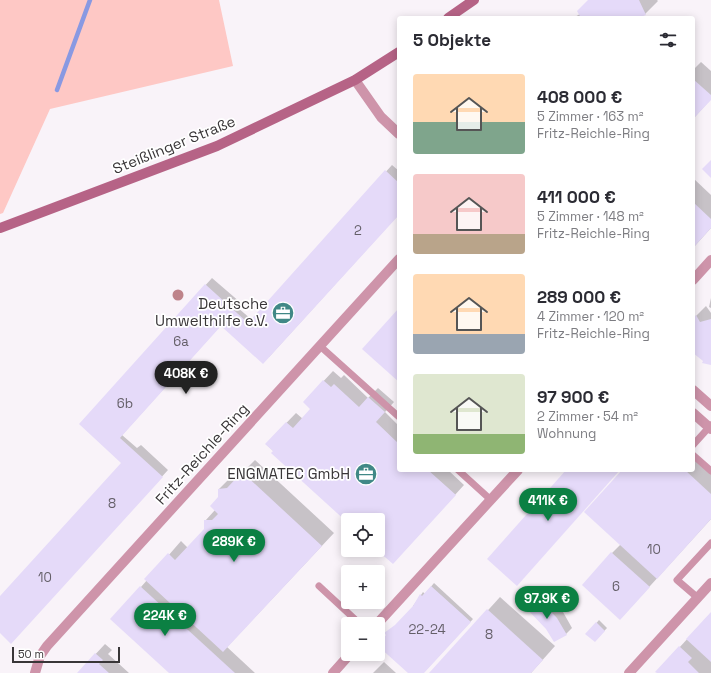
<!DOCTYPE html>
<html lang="de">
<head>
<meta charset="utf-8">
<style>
	:root { --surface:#fff; --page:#f2f2f3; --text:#2b2b33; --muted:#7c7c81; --accent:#0b8043 }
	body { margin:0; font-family:"Space Grotesk",sans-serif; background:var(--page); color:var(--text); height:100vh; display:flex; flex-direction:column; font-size:15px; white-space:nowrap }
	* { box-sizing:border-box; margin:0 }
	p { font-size:13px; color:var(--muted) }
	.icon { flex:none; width:22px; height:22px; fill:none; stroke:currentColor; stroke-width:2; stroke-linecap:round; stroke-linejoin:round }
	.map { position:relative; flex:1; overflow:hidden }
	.panel { position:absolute; left:397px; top:16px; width:298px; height:456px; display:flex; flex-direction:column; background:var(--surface); border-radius:4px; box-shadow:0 2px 10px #0003 }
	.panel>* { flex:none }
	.tools { position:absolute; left:341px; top:513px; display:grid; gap:8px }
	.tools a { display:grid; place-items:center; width:44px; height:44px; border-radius:4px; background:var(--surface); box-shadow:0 2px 10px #0003; font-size:20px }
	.scale { position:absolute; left:12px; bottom:10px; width:108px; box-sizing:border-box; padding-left:4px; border:2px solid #393638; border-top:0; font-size:11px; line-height:14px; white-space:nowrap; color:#393638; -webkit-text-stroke:3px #fff; paint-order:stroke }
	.price { position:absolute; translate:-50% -34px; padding:0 9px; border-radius:14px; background:var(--accent); color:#fff; font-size:13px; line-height:26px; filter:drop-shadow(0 1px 2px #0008) }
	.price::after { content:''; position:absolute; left:50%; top:24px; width:12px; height:9px; margin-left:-6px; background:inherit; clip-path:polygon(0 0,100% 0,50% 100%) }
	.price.selected { background:#222; color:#fff }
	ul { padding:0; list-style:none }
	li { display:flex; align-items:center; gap:12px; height:100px; padding:0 16px }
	li span { display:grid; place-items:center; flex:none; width:112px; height:80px; border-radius:4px; color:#555 }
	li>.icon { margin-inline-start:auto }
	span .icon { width:48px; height:48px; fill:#fffc; stroke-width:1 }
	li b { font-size:17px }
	h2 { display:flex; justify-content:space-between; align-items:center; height:48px; padding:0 16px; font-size:17px }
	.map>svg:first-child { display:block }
</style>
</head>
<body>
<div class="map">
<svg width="711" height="673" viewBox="0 0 711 673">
	<rect width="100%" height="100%" fill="#f9f3f9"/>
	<path fill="#fec8c5" d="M 0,0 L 219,0 L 233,66 L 50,109 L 3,213 L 0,214 Z"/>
	<g fill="#0003">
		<path d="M 589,0 L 657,0 L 658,1 L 645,14 L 636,18 L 573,18 L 580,14 Z"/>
		<path d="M 701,62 L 711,71 L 711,99 L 693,119 L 693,70 Z"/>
		<path d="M 392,165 L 399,171 L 399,214 L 269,357 L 221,325 L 122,435 L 137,448 L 141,445 L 168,470 L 17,636 L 0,632 L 0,598 L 126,459 L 80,424 L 212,278 L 241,303 L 237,307 L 252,320 Z"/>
		<path d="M 693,178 L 711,195 L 711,228 L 693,248 Z"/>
		<path d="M 711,298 L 711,308 L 709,307 Z"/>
		<path d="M 706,306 L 711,313 L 711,364 L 704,361 L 693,350 L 693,319 Z"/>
		<path d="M 333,371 L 341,378 L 344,375 L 368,398 L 378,388 L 394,402 L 385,412 L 399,426 L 399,470 L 448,470 L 464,485 L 402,553 L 378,549 L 378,520 L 348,520 L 348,522 L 266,444 L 296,413 L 303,419 L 312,409 L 304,402 Z"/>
		<path d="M 693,453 L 711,470 L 711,519 L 620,619 L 612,553 L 621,544 L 623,470 L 693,470 Z"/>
		<path d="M 255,460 L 334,533 L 227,647 L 255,673 L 171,673 L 141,587 L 181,541 L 188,548 L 205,529 L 205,521 L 215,510 L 219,497 L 219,489 L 232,476 L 239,476 Z"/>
		<path d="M 434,583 L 473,619 L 423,673 L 409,673 L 413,606 L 421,595 L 423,592 L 425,594 Z"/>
		<path d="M 545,593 L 563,612 L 572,628 L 566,634 L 547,628 L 528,609 Z"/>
		<path d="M 500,597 L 555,646 L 531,673 L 431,673 Z"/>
		<path d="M 711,613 L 711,673 L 658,673 L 657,672 Z"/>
		<path d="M 599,620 L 607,628 L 595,641 L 587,634 Z"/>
		<path d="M 105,644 L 112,650 L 108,654 L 129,673 L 78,673 Z"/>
		<path d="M 384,662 L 396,673 L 373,673 Z"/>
	</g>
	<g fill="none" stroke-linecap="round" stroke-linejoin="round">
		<path stroke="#8999e2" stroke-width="4.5" d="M 57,90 L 90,0"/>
	</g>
	<g fill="#e5daf9">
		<path d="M 588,0 L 639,0 L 646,15 L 638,18 L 581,18 L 577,11 Z"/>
		<path d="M 693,79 L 711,95 L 711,100 L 693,119 Z"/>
		<path d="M 711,160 L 711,178 L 702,169 Z"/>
		<path d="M 385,170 L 399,183 L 399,215 L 263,364 L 221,326 L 120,438 L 163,477 L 11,644 L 0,633 L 0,596 L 121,463 L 79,424 L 205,284 L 248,323 Z"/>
		<path d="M 693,202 L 711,219 L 711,228 L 693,248 Z"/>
		<path d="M 399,308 L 399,382 L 362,349 Z"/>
		<path d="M 696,315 L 700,322 L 711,319 L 711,365 L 702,363 L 703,361 L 693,353 L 693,318 Z"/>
		<path d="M 323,380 L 331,387 L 334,384 L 359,407 L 368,397 L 385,412 L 376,422 L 399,444 L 399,470 L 428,470 L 456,495 L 393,564 L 378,551 L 378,520 L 348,520 L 348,523 L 271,453 L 273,451 L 265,444 L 286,422 L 293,428 L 310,409 L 303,402 Z"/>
		<path d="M 566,470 L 620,470 L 517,586 L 487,559 Z"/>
		<path d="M 622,470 L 685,470 L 711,494 L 711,519 L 657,579 L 584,512 Z"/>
		<path d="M 242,472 L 322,546 L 223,652 L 144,579 L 168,553 L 175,560 L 204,529 L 204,520 L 212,520 L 218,514 L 210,506 L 218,497 L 218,489 L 227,488 Z"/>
		<path d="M 611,552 L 650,587 L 620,620 L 582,585 Z"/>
		<path d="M 140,586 L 235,673 L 169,673 L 110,619 Z"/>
		<path d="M 431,586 L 471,622 L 424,673 L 408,673 L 378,646 L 378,644 L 386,635 L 384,633 L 395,625 L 413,606 L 420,594 L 422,596 Z"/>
		<path d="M 538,598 L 557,618 L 567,635 L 554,642 L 546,629 L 527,609 Z"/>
		<path d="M 487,609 L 543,660 L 531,673 L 429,673 Z"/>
		<path d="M 711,612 L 711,662 L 686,639 Z"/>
		<path d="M 596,622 L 605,631 L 595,642 L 585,634 Z"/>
		<path d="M 679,646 L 692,658 L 688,662 L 699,673 L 657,673 L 655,672 Z"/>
		<path d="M 95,653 L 103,660 L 99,664 L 109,673 L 77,673 Z"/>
	</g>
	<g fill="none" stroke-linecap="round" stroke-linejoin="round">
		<g stroke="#ce94aa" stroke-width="7">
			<path d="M 320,346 L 399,417"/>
			<path d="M 693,445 L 711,425"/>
			<path d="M 693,455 L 711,471"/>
			<path d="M 458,470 L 491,500"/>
			<path d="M 319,586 L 360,624"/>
			<path d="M 698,598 L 677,580 L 711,543"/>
		</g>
		<g stroke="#ce94aa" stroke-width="10">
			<path d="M 355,80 L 381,117 L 399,134"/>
			<path d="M 693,280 L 711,260"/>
			<path d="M 693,390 L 711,406"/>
			<path d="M 693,413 L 711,429"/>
			<path d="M 377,624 L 518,470"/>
			<path d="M 35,673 L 40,656 L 47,646 L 399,259"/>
			<path d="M 333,673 L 350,654"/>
			<path d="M 629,673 L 711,583"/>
		</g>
		<g stroke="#b66386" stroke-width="10">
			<path d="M 448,18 L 474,0"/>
			<path d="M 0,228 L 217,146 L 355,80 L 399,52"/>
		</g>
	</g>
	<circle fill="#be838a" cx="178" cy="295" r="5.5"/>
	<defs>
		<g id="office-disc" transform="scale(1.15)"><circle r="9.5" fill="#408886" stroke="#fff"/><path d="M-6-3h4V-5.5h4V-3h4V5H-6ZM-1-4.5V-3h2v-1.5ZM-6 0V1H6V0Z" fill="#fff"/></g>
	</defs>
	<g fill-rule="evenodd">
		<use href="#office-disc" x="283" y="313"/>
		<use href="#office-disc" x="366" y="474"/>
	</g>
	<g text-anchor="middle" stroke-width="3.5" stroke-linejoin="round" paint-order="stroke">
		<g font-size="13" fill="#645f68">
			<text x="358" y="235">2</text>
			<text x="181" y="346">6a</text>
			<text x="125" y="408">6b</text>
			<text x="112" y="508">8</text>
			<text x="654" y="554">10</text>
			<text x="45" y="582">10</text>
			<text x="616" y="591">6</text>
			<text x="427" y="634">22-24</text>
			<text x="489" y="639">8</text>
		</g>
		<g font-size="15" fill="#393638" stroke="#fff">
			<text transform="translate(174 145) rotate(-22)" y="5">Steißlinger Straße</text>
			<text transform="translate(202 454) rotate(-48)" y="5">Fritz-Reichle-Ring</text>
		</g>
		<g font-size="15" fill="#393638" stroke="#fff" text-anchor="end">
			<text x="268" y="309">Deutsche<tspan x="268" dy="17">Umwelthilfe e.V.</tspan></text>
			<text x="350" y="479">ENGMATEC GmbH</text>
		</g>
	</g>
</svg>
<div class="tools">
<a><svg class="icon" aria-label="locate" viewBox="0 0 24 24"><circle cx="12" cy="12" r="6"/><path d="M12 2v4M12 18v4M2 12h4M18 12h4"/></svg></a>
<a>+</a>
<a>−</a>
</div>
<div class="scale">50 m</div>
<b class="price selected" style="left:186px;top:395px">408K €</b>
<b class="price" style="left:548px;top:522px">411K €</b>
<b class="price" style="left:234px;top:563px">289K €</b>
<b class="price" style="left:547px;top:620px">97.9K €</b>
<b class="price" style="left:165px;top:637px">224K €</b>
<section class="panel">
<h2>5 Objekte<svg class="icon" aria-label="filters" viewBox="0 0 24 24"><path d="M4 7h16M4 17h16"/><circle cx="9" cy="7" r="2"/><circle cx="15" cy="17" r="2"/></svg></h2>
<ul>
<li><span style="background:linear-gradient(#ffd9b3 60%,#7fa58c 0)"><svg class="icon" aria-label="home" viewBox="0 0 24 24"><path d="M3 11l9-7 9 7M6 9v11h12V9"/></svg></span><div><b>408 000 €</b><p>5 Zimmer · 163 m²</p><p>Fritz-Reichle-Ring</p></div></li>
<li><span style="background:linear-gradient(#f6c9c9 75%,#b9a48a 0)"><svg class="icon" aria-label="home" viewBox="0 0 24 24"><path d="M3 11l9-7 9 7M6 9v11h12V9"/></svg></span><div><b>411 000 €</b><p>5 Zimmer · 148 m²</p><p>Fritz-Reichle-Ring</p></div></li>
<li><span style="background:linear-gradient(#ffd9b3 75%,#9aa5b1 0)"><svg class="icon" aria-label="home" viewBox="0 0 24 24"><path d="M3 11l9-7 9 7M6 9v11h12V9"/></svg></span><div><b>289 000 €</b><p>4 Zimmer · 120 m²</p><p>Fritz-Reichle-Ring</p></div></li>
<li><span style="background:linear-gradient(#dfe7d0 75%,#8fb573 0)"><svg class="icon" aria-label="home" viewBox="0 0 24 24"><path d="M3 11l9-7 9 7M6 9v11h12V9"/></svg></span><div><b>97 900 €</b><p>2 Zimmer · 54 m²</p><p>Wohnung</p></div></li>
</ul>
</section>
</div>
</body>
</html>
